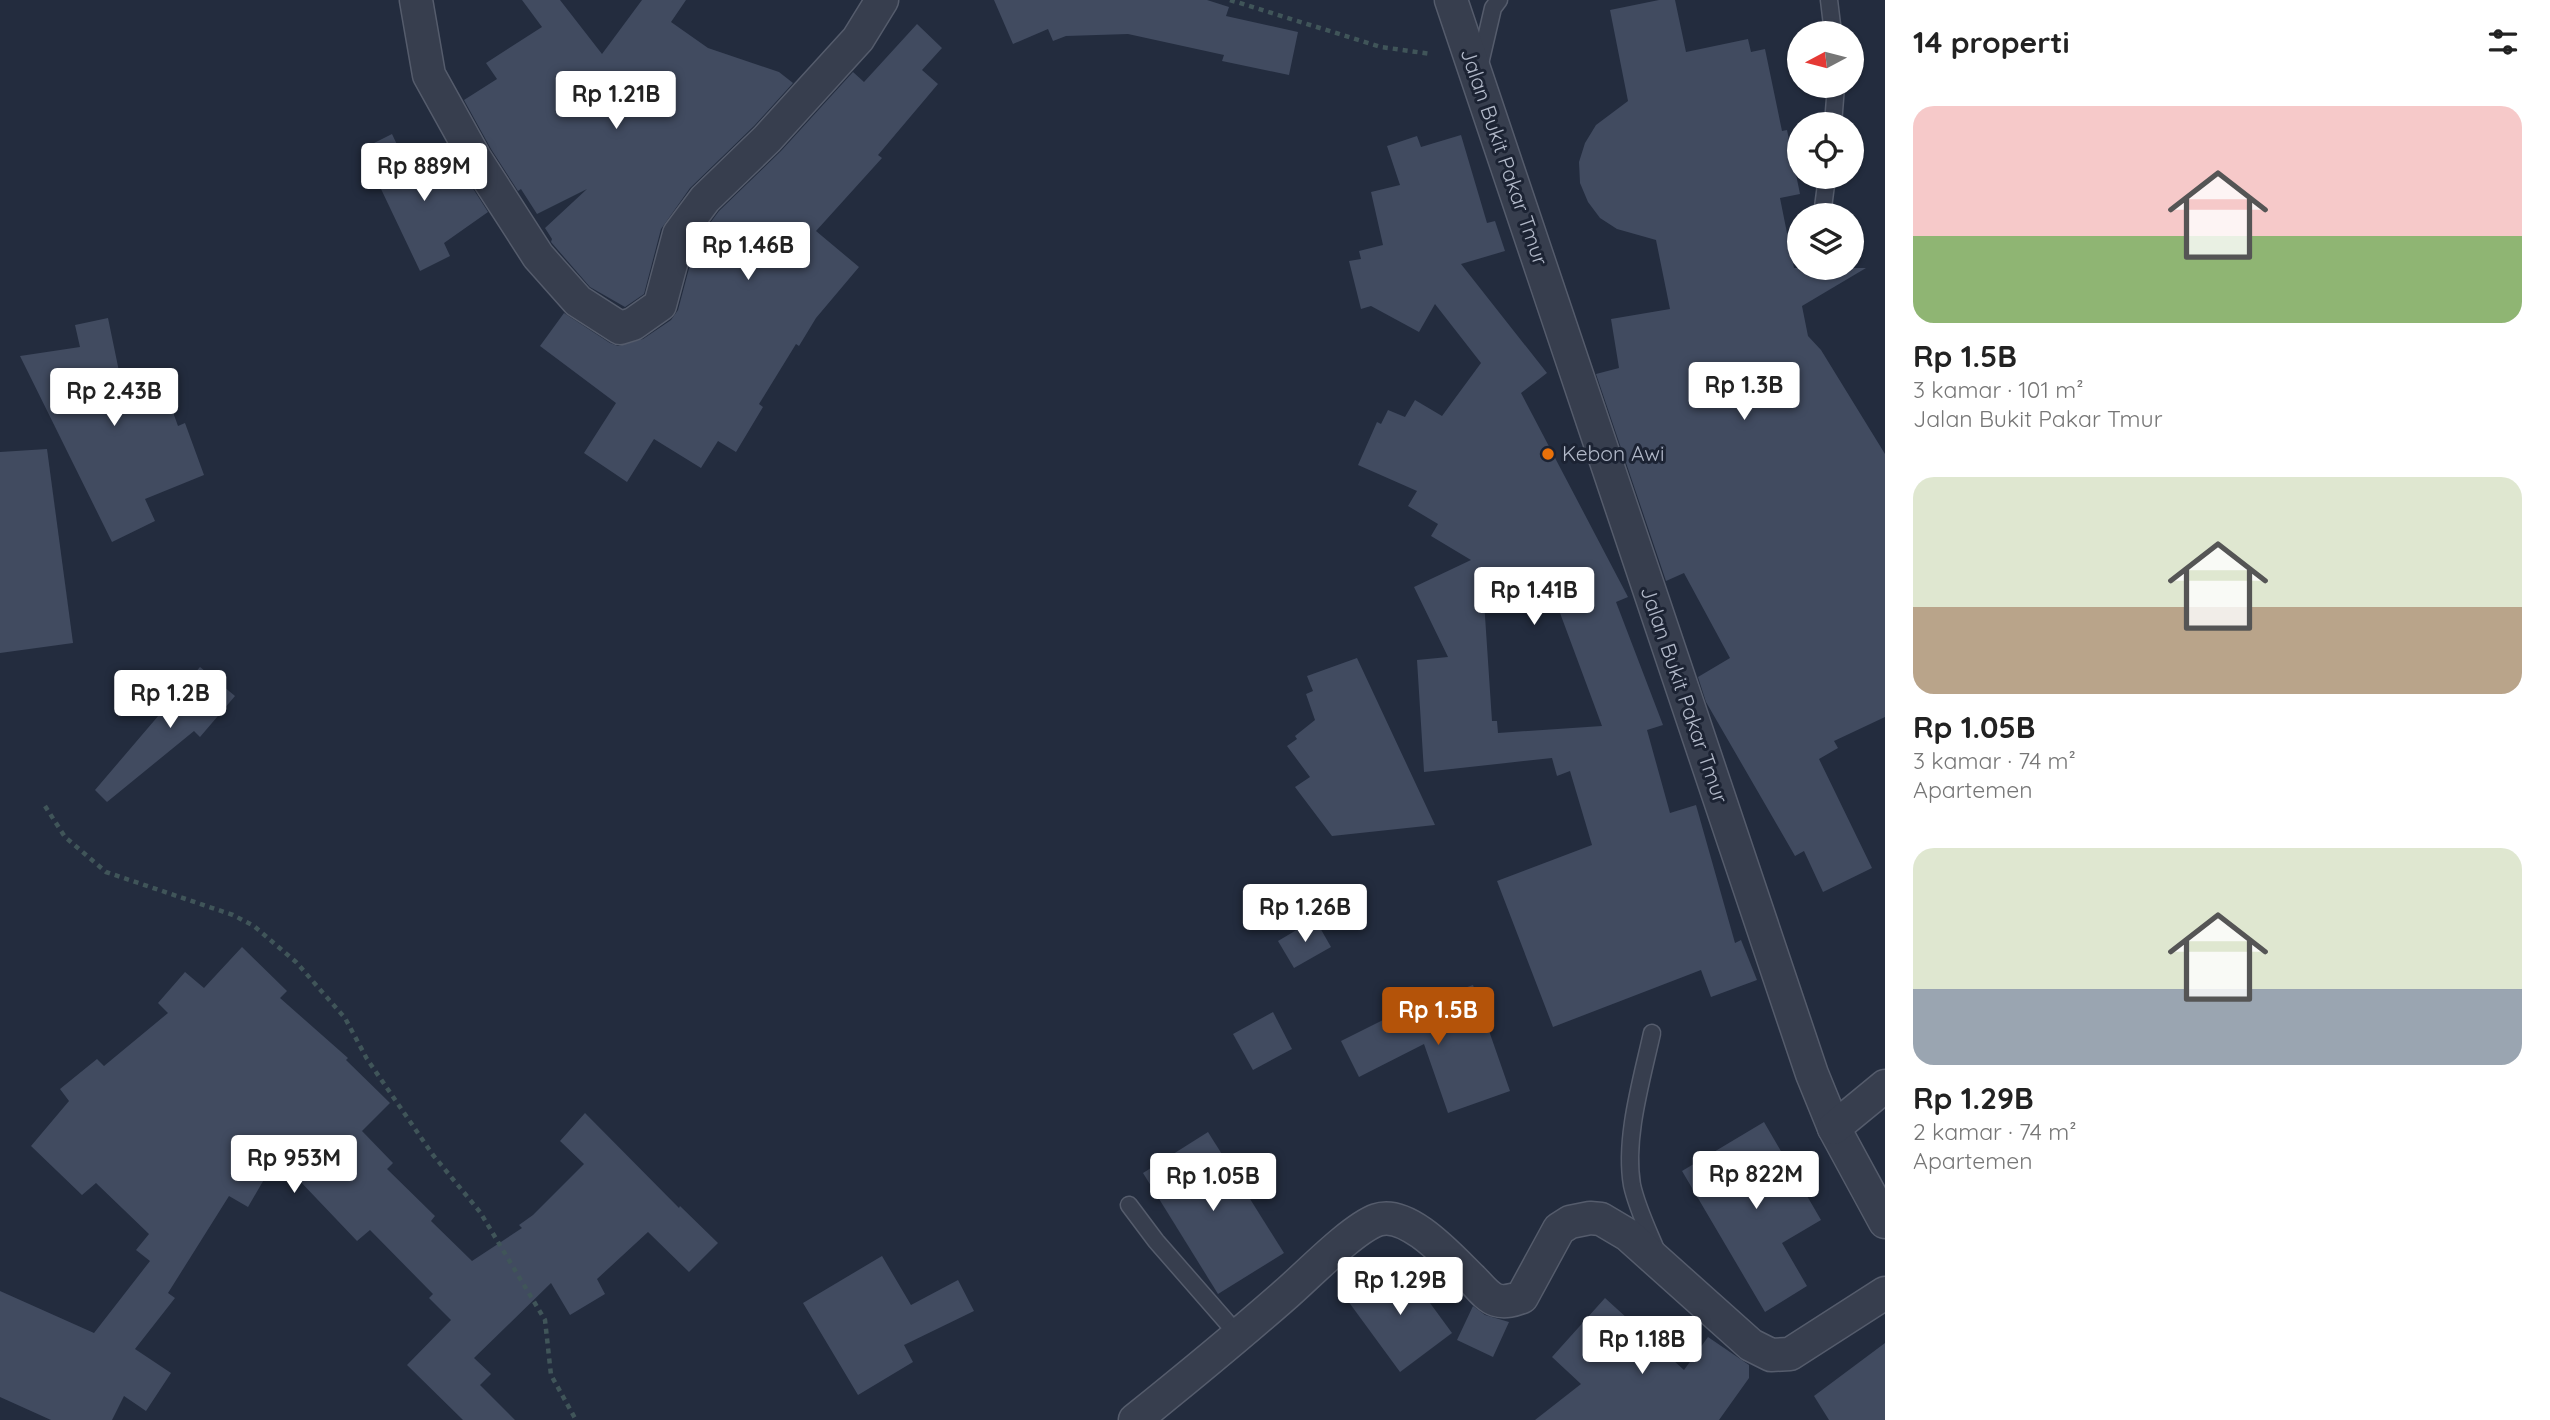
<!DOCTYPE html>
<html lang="id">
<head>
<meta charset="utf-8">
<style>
	:root { --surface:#fff; --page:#f6f6f6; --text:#222; --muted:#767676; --accent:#b45309 }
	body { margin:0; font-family:Quicksand,sans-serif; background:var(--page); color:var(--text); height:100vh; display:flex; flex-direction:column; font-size:26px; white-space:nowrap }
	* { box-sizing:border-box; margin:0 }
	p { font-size:23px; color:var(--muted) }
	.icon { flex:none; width:38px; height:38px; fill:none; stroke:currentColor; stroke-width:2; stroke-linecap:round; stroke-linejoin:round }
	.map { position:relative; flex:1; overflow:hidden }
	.sheet { display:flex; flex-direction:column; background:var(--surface); width:665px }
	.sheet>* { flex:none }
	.needle { width:46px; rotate:263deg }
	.tools { position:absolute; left:1787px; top:21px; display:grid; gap:14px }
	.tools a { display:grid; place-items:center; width:77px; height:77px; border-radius:50%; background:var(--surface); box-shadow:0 2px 5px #0004; font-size:35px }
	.price { position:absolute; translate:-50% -60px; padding:0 16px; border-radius:7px; background:#fff; color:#222; font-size:23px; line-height:46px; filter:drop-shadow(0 2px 4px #0008) }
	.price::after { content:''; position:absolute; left:50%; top:42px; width:21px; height:16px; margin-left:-10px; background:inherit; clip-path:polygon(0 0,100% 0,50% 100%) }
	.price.active { background:var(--accent); color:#fff }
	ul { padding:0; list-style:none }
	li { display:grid; align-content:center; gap:14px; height:371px; padding:0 28px }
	li span { display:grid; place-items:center; height:217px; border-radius:21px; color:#555 }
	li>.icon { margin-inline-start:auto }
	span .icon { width:126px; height:126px; fill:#fffc; stroke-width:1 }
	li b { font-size:30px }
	h2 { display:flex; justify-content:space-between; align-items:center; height:84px; padding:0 28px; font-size:30px }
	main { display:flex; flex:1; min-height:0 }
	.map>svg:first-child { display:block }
</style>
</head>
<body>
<main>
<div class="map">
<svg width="1885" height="1420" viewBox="0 0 1885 1420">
	<rect width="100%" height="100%" fill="#232c3e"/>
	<g fill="#414b60" fill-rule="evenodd">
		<path d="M 522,0 L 560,0 L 602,54 L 642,0 L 686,0 L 671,22 L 708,48 L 779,72 L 793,83 L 754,126 L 690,188 L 661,229 L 644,294 L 625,307 L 590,287 L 551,242 L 552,239 L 545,228 L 587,189 L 537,214 L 521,189 L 518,191 L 491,149 L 464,100 L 497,79 L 486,63 L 542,27 Z"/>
		<path d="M 994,0 L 1207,0 L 1229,7 L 1226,16 L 1298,32 L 1289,75 L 1222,61 L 1224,55 L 1128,34 L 1066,36 L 1053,41 L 1048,29 L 1013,44 Z"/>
		<path d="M 1659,0 L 1675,0 L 1686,52 L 1748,39 L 1751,52 L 1765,49 L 1782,131 L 1787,130 L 1800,194 L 1780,198 L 1794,268 L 1866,268 L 1802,306 L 1808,336 L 1821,350 L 1885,454 L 1885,717 L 1834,741 L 1838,748 L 1819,759 L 1872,868 L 1823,892 L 1804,851 L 1795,856 L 1706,702 L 1698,677 L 1730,658 L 1684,573 L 1666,581 L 1596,374 L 1619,368 L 1611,319 L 1670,309 L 1656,240 L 1617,229 L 1600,218 L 1588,202 L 1580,183 L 1579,162 L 1585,143 L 1596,125 L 1628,101 L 1610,10 Z"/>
		<path d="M 917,24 L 942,48 L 922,70 L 938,84 L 878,155 L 882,158 L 816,231 L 859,267 L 816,318 L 799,346 L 796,344 L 759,404 L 763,407 L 736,452 L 718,441 L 701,468 L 654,439 L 627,482 L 584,453 L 616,403 L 540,346 L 564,313 L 610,343 L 618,346 L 643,339 L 671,320 L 678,310 L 696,242 L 719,211 L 781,151 L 853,72 L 864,82 Z"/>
		<path d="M 392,134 L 419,191 L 458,165 L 488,212 L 444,243 L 450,256 L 420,271 L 362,149 Z"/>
		<path d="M 1461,135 L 1487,223 L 1495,221 L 1505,251 L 1461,264 L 1547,373 L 1521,393 L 1628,597 L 1616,602 L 1663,725 L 1647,730 L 1670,813 L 1696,805 L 1735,943 L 1741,940 L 1757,980 L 1711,997 L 1701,970 L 1553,1027 L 1497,881 L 1592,845 L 1570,771 L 1557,776 L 1552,758 L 1424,772 L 1417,660 L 1448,657 L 1414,587 L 1471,560 L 1431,536 L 1438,524 L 1408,506 L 1417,491 L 1358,465 L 1377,422 L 1381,424 L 1388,410 L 1405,417 L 1415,400 L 1442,416 L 1481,363 L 1435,304 L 1419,332 L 1371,306 L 1361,309 L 1349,261 L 1361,259 L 1359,251 L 1383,245 L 1371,192 L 1400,185 L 1387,146 L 1417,136 L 1421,147 ZM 1547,578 L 1602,726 L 1498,733 L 1497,721 L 1492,721 L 1484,601 Z"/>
		<path d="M 108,318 L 121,381 L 157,368 L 178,426 L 185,423 L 204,475 L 145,499 L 155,521 L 112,542 L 20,356 L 80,347 L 75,325 Z"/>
		<path d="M 47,449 L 73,643 L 0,653 L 0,452 Z"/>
		<path d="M 1357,658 L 1435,825 L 1332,836 L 1295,787 L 1310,777 L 1287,746 L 1297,739 L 1295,736 L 1315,720 L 1306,694 L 1313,691 L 1307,676 Z"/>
		<path d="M 200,667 L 235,696 L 200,737 L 194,731 L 107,802 L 95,790 Z"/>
		<path d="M 1315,919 L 1331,947 L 1294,968 L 1278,941 Z"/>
		<path d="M 242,947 L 287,991 L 280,998 L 348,1058 L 346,1060 L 390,1103 L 362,1131 L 393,1163 L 387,1169 L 435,1216 L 431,1221 L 472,1261 L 522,1228 L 519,1225 L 533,1215 L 584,1164 L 560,1141 L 585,1113 L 679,1208 L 680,1206 L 718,1243 L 689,1272 L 648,1232 L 597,1279 L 605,1294 L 570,1315 L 551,1283 L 474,1358 L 491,1374 L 480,1385 L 515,1420 L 463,1420 L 407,1365 L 451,1320 L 429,1298 L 433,1294 L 370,1230 L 357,1241 L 277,1157 L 248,1207 L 229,1196 L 168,1293 L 175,1298 L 135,1349 L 171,1373 L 146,1411 L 124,1396 L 112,1420 L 51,1420 L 0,1397 L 0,1291 L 94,1333 L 150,1261 L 136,1250 L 149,1234 L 96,1183 L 82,1195 L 31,1146 L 69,1101 L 60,1089 L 97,1059 L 104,1066 L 168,1013 L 158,1003 L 185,972 L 204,988 Z"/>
		<path d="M 1473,985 L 1510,1091 L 1448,1113 L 1424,1044 L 1359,1077 L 1341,1041 L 1407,1008 Z"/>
		<path d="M 1273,1012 L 1292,1049 L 1253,1070 L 1233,1034 Z"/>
		<path d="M 1764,1122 L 1821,1220 L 1782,1243 L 1807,1286 L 1765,1312 L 1682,1171 Z"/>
		<path d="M 1208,1132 L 1284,1253 L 1218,1294 L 1143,1173 Z"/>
		<path d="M 882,1256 L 911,1305 L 958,1280 L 974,1311 L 904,1345 L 913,1362 L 858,1395 L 803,1303 Z"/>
		<path d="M 1400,1262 L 1452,1333 L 1400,1372 L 1348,1301 Z"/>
		<path d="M 1605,1298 L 1684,1370 L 1708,1337 L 1749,1365 L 1749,1378 L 1719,1420 L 1535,1420 L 1581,1384 L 1552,1357 Z"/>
		<path d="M 1473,1306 L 1485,1315 L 1509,1322 L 1493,1357 L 1457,1340 Z"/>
		<path d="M 1885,1343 L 1885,1420 L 1829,1420 L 1814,1396 Z"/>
	</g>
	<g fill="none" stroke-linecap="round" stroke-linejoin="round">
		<g stroke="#555c6c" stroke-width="19">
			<g id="lane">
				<path d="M 1829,0 L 1833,33"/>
				<path d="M 1479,68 L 1493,8 L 1499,0"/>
				<path d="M 1833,124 L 1836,86"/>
				<path d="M 1822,215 L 1827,177"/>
				<path d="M 1652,1033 C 1642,1079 1624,1138 1632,1185 C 1637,1208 1648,1230 1657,1252"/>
				<path d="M 1129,1205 L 1156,1241 L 1239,1336"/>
			</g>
		</g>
		<g stroke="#555c6c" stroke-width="35">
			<g id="street">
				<path d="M 416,0 L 429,75 L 475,158 L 538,256 L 578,301 L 620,328 L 633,324 L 660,305 L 679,234 L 705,199 L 767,139 L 858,39 L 882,0"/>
				<path d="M 1451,0 L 1812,1074 L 1834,1128 L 1885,1222"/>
				<path d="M 1834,1128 L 1885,1086"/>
				<path d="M 1135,1420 C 1186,1379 1237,1337 1286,1294 C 1308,1275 1352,1229 1377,1220 C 1408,1209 1452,1260 1472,1279 C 1479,1286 1487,1297 1496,1300 C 1505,1303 1514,1300 1522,1297 L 1559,1229 L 1570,1222 L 1590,1218 L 1601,1219 L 1628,1235 L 1751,1345 L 1771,1355 L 1790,1354 L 1885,1293"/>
			</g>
		</g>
		<g stroke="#405559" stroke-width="4.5" stroke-dasharray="5 5" stroke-linecap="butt">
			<path d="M 1230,0 L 1381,47 L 1431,54"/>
			<path d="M 45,806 L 65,837 L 106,872 L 233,915 L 254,926 L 296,962 L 345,1018 L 367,1059 L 433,1155 L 480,1212 L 545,1320 L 551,1375 L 576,1420"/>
		</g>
		<use href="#lane" stroke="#373e4e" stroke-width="16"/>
		<use href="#street" stroke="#373e4e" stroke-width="32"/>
	</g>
	<circle fill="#e8710a" stroke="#1c2333" stroke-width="2.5" cx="1548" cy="454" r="7"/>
	<g text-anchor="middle" stroke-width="6" stroke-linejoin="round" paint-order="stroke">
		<g font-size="21" fill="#b2b9c9" stroke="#1c2333">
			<text transform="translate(1504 157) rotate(71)" y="7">Jalan Bukit Pakar Tmur</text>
			<text transform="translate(1684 695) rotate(71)" y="7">Jalan Bukit Pakar Tmur</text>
		</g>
		<g font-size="21" fill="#b2b9c9" stroke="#1c2333" text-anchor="start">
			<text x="1562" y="461">Kebon Awi</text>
		</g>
	</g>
</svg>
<div class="tools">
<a><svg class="needle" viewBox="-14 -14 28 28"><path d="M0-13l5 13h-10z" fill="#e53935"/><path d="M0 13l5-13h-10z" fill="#767676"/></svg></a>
<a><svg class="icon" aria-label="locate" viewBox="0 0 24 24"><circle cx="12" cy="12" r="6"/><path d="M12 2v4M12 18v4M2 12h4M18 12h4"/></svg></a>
<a><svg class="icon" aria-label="layers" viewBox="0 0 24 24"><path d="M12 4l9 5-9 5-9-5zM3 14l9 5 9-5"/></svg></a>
</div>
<b class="price" style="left:616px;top:131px">Rp 1.21B</b>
<b class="price" style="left:424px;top:203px">Rp 889M</b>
<b class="price" style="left:748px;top:282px">Rp 1.46B</b>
<b class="price" style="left:1744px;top:422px">Rp 1.3B</b>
<b class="price" style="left:114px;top:428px">Rp 2.43B</b>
<b class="price" style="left:1534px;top:627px">Rp 1.41B</b>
<b class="price" style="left:170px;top:730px">Rp 1.2B</b>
<b class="price" style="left:1305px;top:944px">Rp 1.26B</b>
<b class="price active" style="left:1438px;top:1047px">Rp 1.5B</b>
<b class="price" style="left:294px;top:1195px">Rp 953M</b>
<b class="price" style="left:1756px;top:1211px">Rp 822M</b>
<b class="price" style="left:1213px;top:1213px">Rp 1.05B</b>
<b class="price" style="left:1400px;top:1317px">Rp 1.29B</b>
<b class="price" style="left:1642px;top:1376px">Rp 1.18B</b>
</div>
<section class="sheet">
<h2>14 properti<svg class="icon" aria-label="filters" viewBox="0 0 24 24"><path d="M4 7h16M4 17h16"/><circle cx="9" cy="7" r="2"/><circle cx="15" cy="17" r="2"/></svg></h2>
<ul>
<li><span style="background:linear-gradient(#f6c9c9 60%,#8fb573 0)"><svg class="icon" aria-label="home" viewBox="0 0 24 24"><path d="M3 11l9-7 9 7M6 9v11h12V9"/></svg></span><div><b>Rp 1.5B</b><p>3 kamar · 101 m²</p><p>Jalan Bukit Pakar Tmur</p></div></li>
<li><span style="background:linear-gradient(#dfe7d0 60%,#b9a48a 0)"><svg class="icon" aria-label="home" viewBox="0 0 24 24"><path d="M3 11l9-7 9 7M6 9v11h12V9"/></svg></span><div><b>Rp 1.05B</b><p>3 kamar · 74 m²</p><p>Apartemen</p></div></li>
<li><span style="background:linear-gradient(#dfe7d0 65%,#9aa5b1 0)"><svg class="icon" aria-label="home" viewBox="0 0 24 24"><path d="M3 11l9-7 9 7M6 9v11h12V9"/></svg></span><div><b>Rp 1.29B</b><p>2 kamar · 74 m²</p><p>Apartemen</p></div></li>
</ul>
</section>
</main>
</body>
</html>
